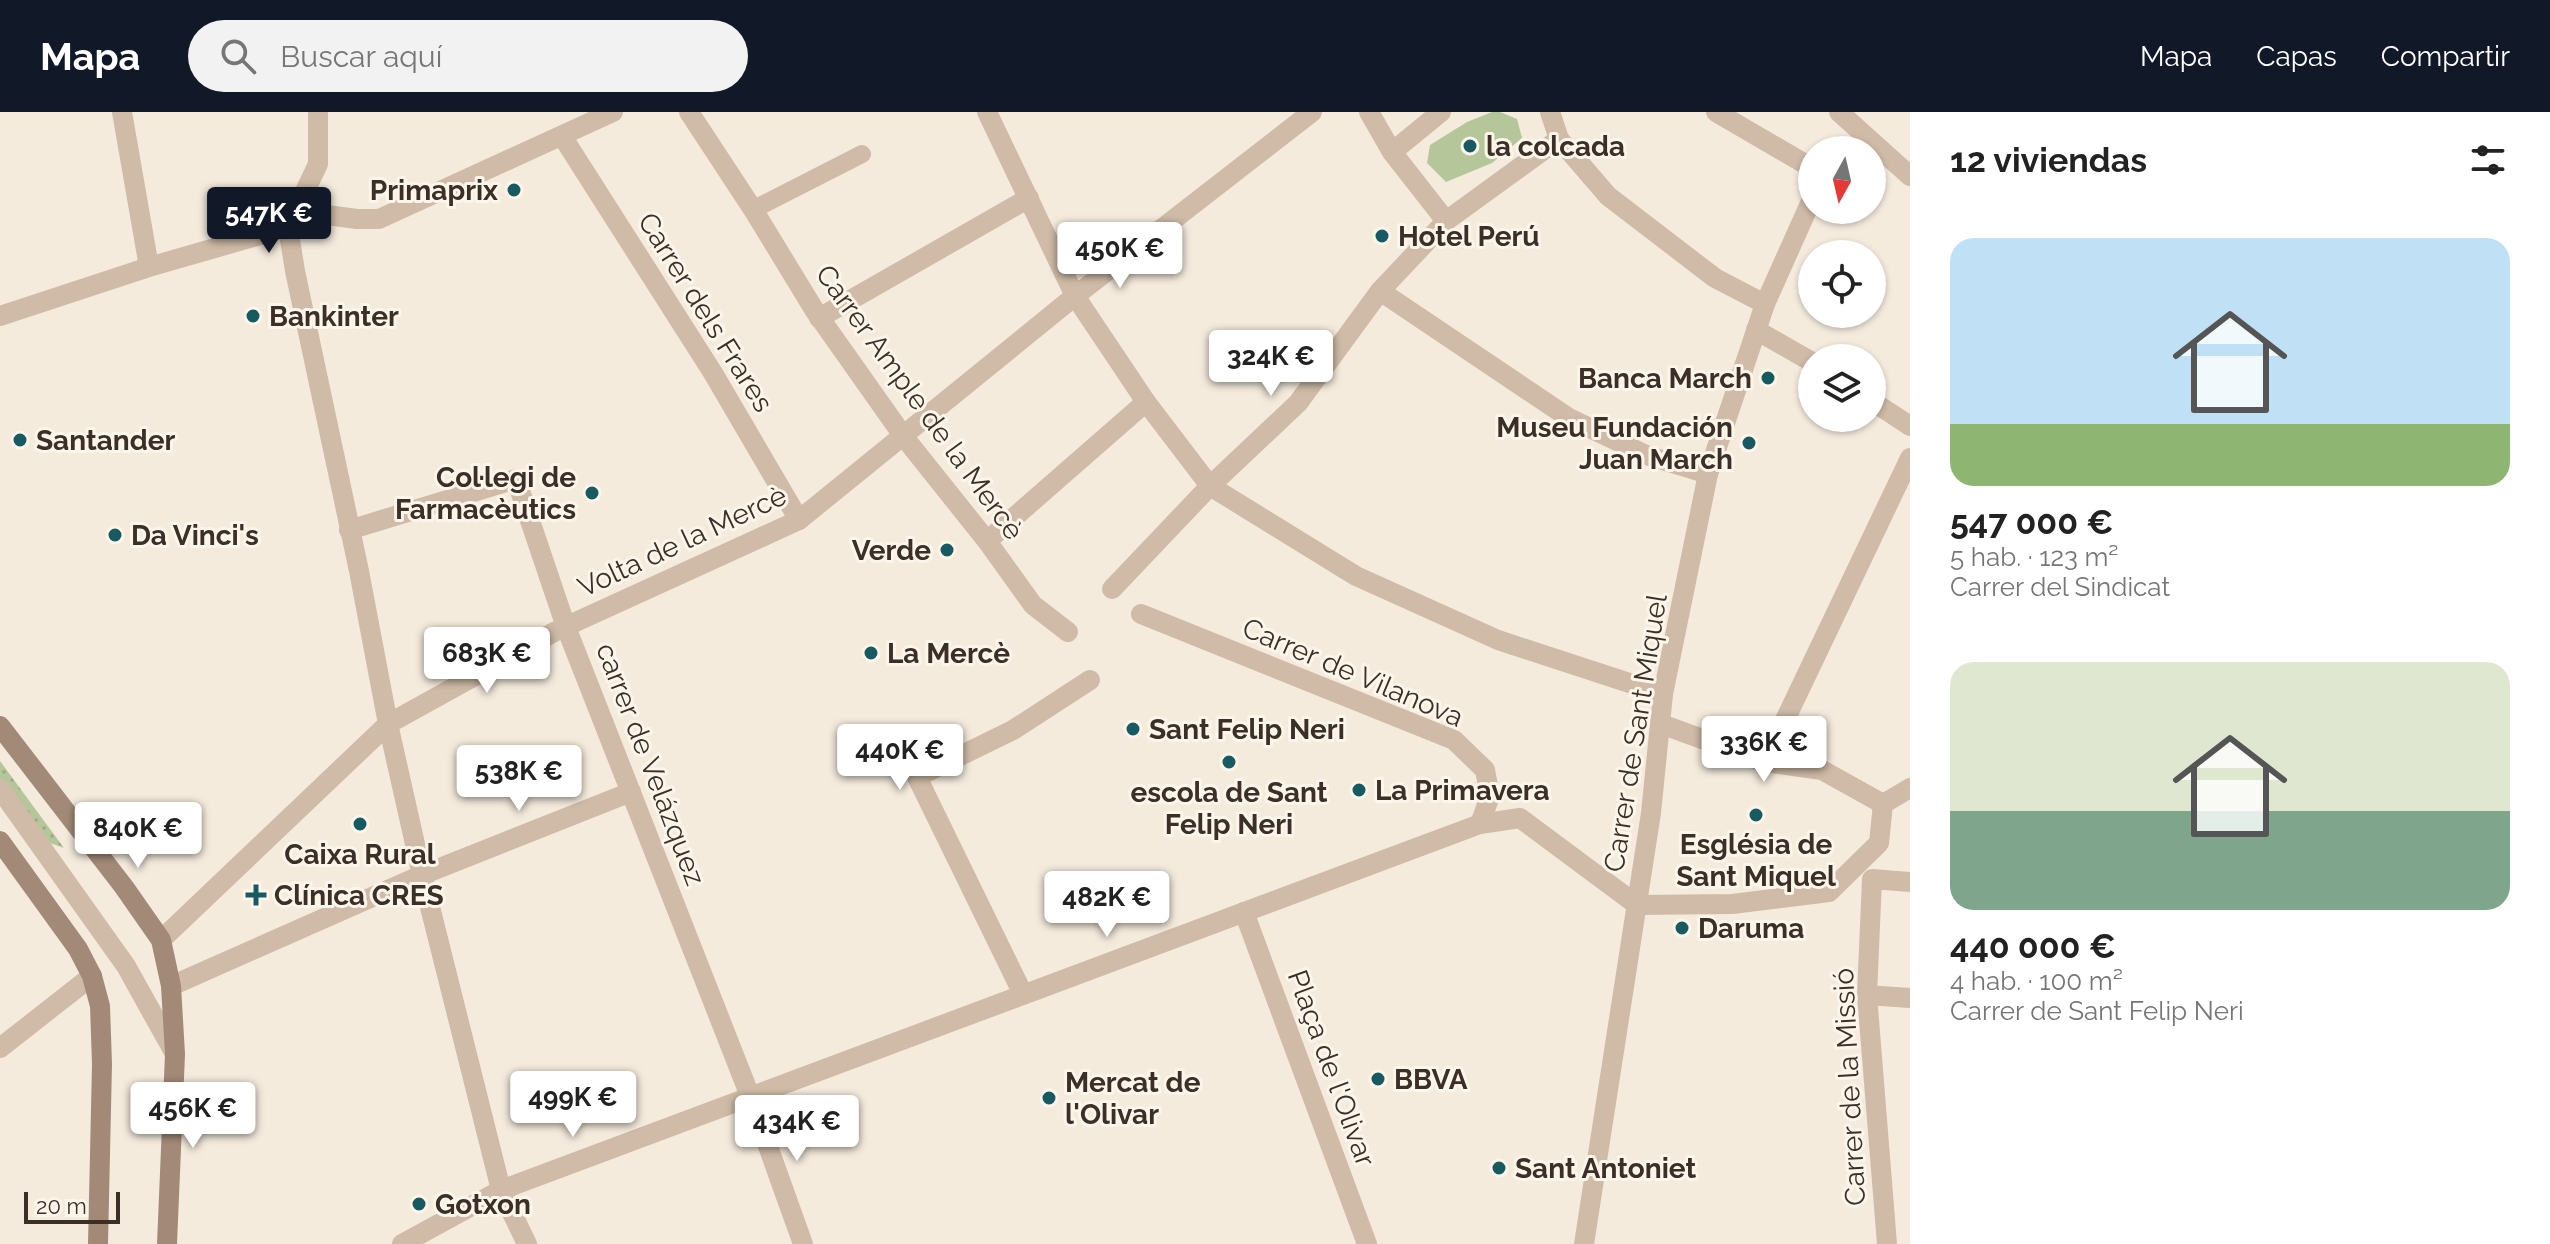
<!DOCTYPE html>
<html lang="es">
<head>
<meta charset="utf-8">
<style>
	:root { --surface:#fff; --page:#f2f2f2; --text:#222; --muted:#767676; --accent:#111827 }
	body { margin:0; font-family:Raleway,sans-serif; background:var(--page); color:var(--text); height:100vh; display:flex; flex-direction:column; font-size:30px; white-space:nowrap }
	* { box-sizing:border-box; margin:0 }
	p { font-size:26px; color:var(--muted) }
	.icon { flex:none; width:44px; height:44px; fill:none; stroke:currentColor; stroke-width:2; stroke-linecap:round; stroke-linejoin:round }
	.map { position:relative; flex:1; overflow:hidden }
	.details { display:flex; flex-direction:column; background:var(--surface); width:640px }
	.details>* { flex:none }
	.needle { width:52px; rotate:188deg }
	.fabs { position:absolute; left:1798px; top:24px; display:grid; gap:16px }
	.fabs a { display:grid; place-items:center; width:88px; height:88px; border-radius:50%; background:var(--surface); box-shadow:0 2px 6px #0004; font-size:40px }
	.scale { position:absolute; left:24px; bottom:20px; width:96px; box-sizing:border-box; padding-left:8px; border:4px solid #3b2f28; border-top:0; font-size:22px; line-height:28px; white-space:nowrap; color:#3b2f28; -webkit-text-stroke:6px #fcf5ea; paint-order:stroke }
	.price { position:absolute; translate:-50% -68px; padding:0 18px; border-radius:8px; background:#fff; color:#222; font-size:26px; line-height:52px; filter:drop-shadow(0 2px 4px #0008) }
	.price::after { content:''; position:absolute; left:50%; top:48px; width:24px; height:18px; margin-left:-12px; background:inherit; clip-path:polygon(0 0,100% 0,50% 100%) }
	.price.current { background:var(--accent); color:#fff }
	ul { padding:0; list-style:none }
	li { display:grid; align-content:center; gap:16px; height:424px; padding:0 40px }
	li span { display:grid; place-items:center; height:248px; border-radius:24px; color:#555 }
	li>.icon { margin-inline-start:auto }
	span .icon { width:144px; height:144px; fill:#fffc; stroke-width:1 }
	li b { font-size:34px }
	h2 { display:flex; justify-content:space-between; align-items:center; height:96px; padding:0 40px; font-size:34px }
	header { display:flex; align-items:center; gap:48px; box-sizing:border-box; height:112px; padding:0 40px; background:var(--accent); color:#fff }
	header strong { font-size:38px }
	nav { display:flex; gap:44px; margin-inline-start:auto; font-size:28px }
	.search { width:560px; height:72px; background:var(--page); display:flex; align-items:center; gap:20px; box-sizing:border-box; padding:0 28px; border-radius:44px; color:var(--muted); font-size:30px }
	main { display:flex; flex:1; min-height:0 }
	.map>svg:first-child { display:block }
</style>
</head>
<body>
<header>
<strong>Mapa</strong>
<div class="search"><svg class="icon" aria-label="search" viewBox="0 0 24 24"><circle cx="10" cy="10" r="6"/><path d="M15 15l6 6"/></svg>Buscar aquí</div>
<nav><a>Mapa</a><a>Capas</a><a>Compartir</a></nav>
</header>
<main>
<div class="map">
<svg width="1910" height="1132" viewBox="0 0 1910 1132">
	<defs>
		<pattern id="grass-dots" width="8" height="8" patternUnits="userSpaceOnUse" patternTransform="scale(2)"><rect width="8" height="8" fill="#b6c69b"/><path d="M2 2h.1M6 6h.1" fill="none" stroke="#9daa86" stroke-width="1.8" stroke-linecap="round"/></pattern>
	</defs>
	<rect width="100%" height="100%" fill="#f5ebdd"/>
	<path fill="url(#grass-dots)" d="M 0,649 L 64,736 L 50,731 L 0,667 Z"/>
	<path fill="#b6c69b" d="M 1492,0 L 1500,0 L 1517,7 L 1522,26 L 1492,51 L 1446,70 L 1427,51 L 1430,33 L 1467,10 Z"/>
	<g fill="none" stroke-linecap="round" stroke-linejoin="round">
		<path stroke="#cfbba7" stroke-width="18" d="M 754,99 L 762,93 L 862,42"/>
		<g stroke="#cfbba7" stroke-width="20">
			<path d="M 689,0 L 754,99 L 815,199 L 904,325"/>
			<path d="M 987,0 L 1075,184 L 1146,290 L 1210,374 L 1356,464 L 1498,528 L 1663,582"/>
			<path d="M 1716,0 L 1812,56"/>
			<path d="M 1839,0 L 1910,64"/>
			<path d="M 562,24 L 713,261 L 799,408"/>
			<path d="M 1559,27 L 1608,84 L 1715,166 L 1765,192"/>
			<path d="M 1838,38 L 1840,34"/>
			<path d="M 288,115 L 327,103 L 357,107 L 379,107 L 613,0"/>
			<path d="M 1380,179 L 1569,306 L 1646,343 L 1708,362"/>
			<path d="M 819,206 L 1029,86"/>
			<path d="M 1756,218 L 1812,250"/>
			<path d="M 1872,289 L 1910,314"/>
			<path d="M 349,418 L 516,367 L 566,515 L 750,984"/>
			<path d="M 987,429 L 1146,290"/>
			<path d="M 1480,712 L 1520,706 L 1637,793 L 1732,792 L 1829,780 L 1879,731 L 1883,692 L 1910,676"/>
			<path d="M 0,936 L 92,864"/>
			<path d="M 1584,1132 L 1651,701 L 1663,582 L 1708,362 L 1765,192 L 1812,87"/>
		</g>
		<g stroke="#cfbba7" stroke-width="20">
			<path d="M 122,0 L 149,155"/>
			<path d="M 1369,0 L 1392,40"/>
			<path d="M 1441,0 L 1392,40 L 1446,109 L 1559,27 L 1550,0"/>
			<path d="M 288,115 L 295,159 L 359,459 L 388,612 L 422,763 L 501,1078 L 402,1132"/>
			<path d="M 288,115 L 318,52 L 318,0"/>
			<path d="M 0,204 L 149,155 L 288,115"/>
			<path d="M 904,325 L 987,429 L 1033,493 L 1068,520"/>
			<path d="M 1112,477 L 1210,374 L 1298,291 L 1380,179 L 1446,109"/>
			<path d="M 1661,612 L 1765,650 L 1822,658 L 1883,692"/>
			<path d="M 1765,650 L 1910,346"/>
			<path d="M 0,677 L 126,854 L 175,942"/>
			<path d="M 1244,800 L 1367,1132"/>
			<path d="M 161,828 L 388,612 L 556,519 L 799,408 L 1075,184 L 1312,0"/>
			<path d="M 171,874 L 422,763 L 631,680"/>
			<path d="M 1023,882 L 917,665 L 1013,618 L 1090,568"/>
			<path d="M 1867,883 L 1910,886"/>
			<path d="M 750,984 L 803,1132"/>
			<path d="M 527,1132 L 501,1078 L 1480,712 L 1490,684 L 1485,658 L 1454,628 L 1141,502"/>
			<path d="M 1887,1132 L 1867,883 L 1872,767 L 1910,770"/>
		</g>
		<g stroke="#a38a78" stroke-width="20">
			<path d="M 0,614 L 124,775 L 161,828 L 171,874 L 175,942 L 167,1132"/>
			<path d="M 0,729 L 78,837 L 92,864 L 100,894 L 102,952 L 98,1132"/>
		</g>
	</g>
	<g fill="#185a62" stroke="#fcf5ea" stroke-width="3">
		<circle cx="1470" cy="34" r="8"/>
		<circle cx="514" cy="78" r="8"/>
		<circle cx="1382" cy="124" r="8"/>
		<circle cx="253" cy="204" r="8"/>
		<circle cx="1768" cy="266" r="8"/>
		<circle cx="20" cy="328" r="8"/>
		<circle cx="1749" cy="331" r="8"/>
		<circle cx="592" cy="381" r="8"/>
		<circle cx="115" cy="423" r="8"/>
		<circle cx="947" cy="438" r="8"/>
		<circle cx="871" cy="541" r="8"/>
		<circle cx="1133" cy="617" r="8"/>
		<circle cx="1229" cy="650" r="8"/>
		<circle cx="1359" cy="678" r="8"/>
		<circle cx="1756" cy="703" r="8"/>
		<circle cx="360" cy="712" r="8"/>
		<path d="M252 771h8v8h8v8h-8v8h-8v-8h-8v-8h8z"/>
		<circle cx="1682" cy="816" r="8"/>
		<circle cx="1378" cy="967" r="8"/>
		<circle cx="1049" cy="986" r="8"/>
		<circle cx="1499" cy="1056" r="8"/>
		<circle cx="419" cy="1092" r="8"/>
	</g>
	<g text-anchor="middle" stroke-width="6" stroke-linejoin="round" paint-order="stroke">
		<g font-size="28" font-weight="bold" fill="#3b2f28" stroke="#fcf5ea" text-anchor="start">
			<text x="1486" y="44">la colcada</text>
			<text x="498" y="88" text-anchor="end">Primaprix</text>
			<text x="1398" y="134">Hotel Perú</text>
			<text x="269" y="214">Bankinter</text>
			<text x="1752" y="276" text-anchor="end">Banca March</text>
			<text x="1733" y="325" text-anchor="end">Museu Fundación<tspan x="1733" dy="32">Juan March</tspan></text>
			<text x="36" y="338">Santander</text>
			<text x="576" y="375" text-anchor="end">Col·legi de<tspan x="576" dy="32">Farmacèutics</tspan></text>
			<text x="131" y="433">Da Vinci's</text>
			<text x="931" y="448" text-anchor="end">Verde</text>
			<text x="887" y="551">La Mercè</text>
			<text x="1149" y="627">Sant Felip Neri</text>
			<text x="1375" y="688">La Primavera</text>
			<text x="1229" y="690" text-anchor="middle">escola de Sant<tspan x="1229" dy="32">Felip Neri</tspan></text>
			<text x="1756" y="742" text-anchor="middle">Església de<tspan x="1756" dy="32">Sant Miquel</tspan></text>
			<text x="360" y="752" text-anchor="middle">Caixa Rural</text>
			<text x="274" y="793">Clínica CRES</text>
			<text x="1698" y="826">Daruma</text>
			<text x="1394" y="977">BBVA</text>
			<text x="1065" y="980">Mercat de<tspan x="1065" dy="32">l'Olivar</tspan></text>
			<text x="1515" y="1066">Sant Antoniet</text>
			<text x="435" y="1102">Gotxon</text>
		</g>
		<g font-size="28" fill="#3b2f28" stroke="#fcf5ea">
			<text transform="translate(706 200) rotate(58)" y="10">Carrer dels Frares</text>
			<text transform="translate(920 290) rotate(54)" y="10">Carrer Ample de la Mercè</text>
			<text transform="translate(682 429) rotate(-25)" y="10">Volta de la Mercè</text>
			<text transform="translate(1353 560) rotate(23)" y="10">Carrer de Vilanova</text>
			<text transform="translate(1635 621) rotate(-81)" y="10">Carrer de Sant Miquel</text>
			<text transform="translate(651 652) rotate(69)" y="10">carrer de Velázquez</text>
			<text transform="translate(1332 956) rotate(70)" y="10">Plaça de l'Olivar</text>
			<text transform="translate(1849 975) rotate(-93)" y="10">Carrer de la Missió</text>
		</g>
	</g>
</svg>
<div class="fabs">
<a><svg class="needle" viewBox="-14 -14 28 28"><path d="M0-13l5 13h-10z" fill="#e53935"/><path d="M0 13l5-13h-10z" fill="#767676"/></svg></a>
<a><svg class="icon" aria-label="locate" viewBox="0 0 24 24"><circle cx="12" cy="12" r="6"/><path d="M12 2v4M12 18v4M2 12h4M18 12h4"/></svg></a>
<a><svg class="icon" aria-label="layers" viewBox="0 0 24 24"><path d="M12 4l9 5-9 5-9-5zM3 14l9 5 9-5"/></svg></a>
</div>
<div class="scale">20 m</div>
<b class="price current" style="left:269px;top:143px">547K €</b>
<b class="price" style="left:1120px;top:178px">450K €</b>
<b class="price" style="left:1271px;top:286px">324K €</b>
<b class="price" style="left:487px;top:583px">683K €</b>
<b class="price" style="left:1764px;top:672px">336K €</b>
<b class="price" style="left:900px;top:680px">440K €</b>
<b class="price" style="left:519px;top:701px">538K €</b>
<b class="price" style="left:138px;top:758px">840K €</b>
<b class="price" style="left:1107px;top:827px">482K €</b>
<b class="price" style="left:573px;top:1027px">499K €</b>
<b class="price" style="left:193px;top:1038px">456K €</b>
<b class="price" style="left:797px;top:1051px">434K €</b>
</div>
<section class="details">
<h2>12 viviendas<svg class="icon" aria-label="filters" viewBox="0 0 24 24"><path d="M4 7h16M4 17h16"/><circle cx="9" cy="7" r="2"/><circle cx="15" cy="17" r="2"/></svg></h2>
<ul>
<li><span style="background:linear-gradient(#bfe0f5 75%,#8fb573 0)"><svg class="icon" aria-label="home" viewBox="0 0 24 24"><path d="M3 11l9-7 9 7M6 9v11h12V9"/></svg></span><div><b>547 000 €</b><p>5 hab. · 123 m²</p><p>Carrer del Sindicat</p></div></li>
<li><span style="background:linear-gradient(#dfe7d0 60%,#7fa58c 0)"><svg class="icon" aria-label="home" viewBox="0 0 24 24"><path d="M3 11l9-7 9 7M6 9v11h12V9"/></svg></span><div><b>440 000 €</b><p>4 hab. · 100 m²</p><p>Carrer de Sant Felip Neri</p></div></li>
</ul>
</section>
</main>
</body>
</html>
